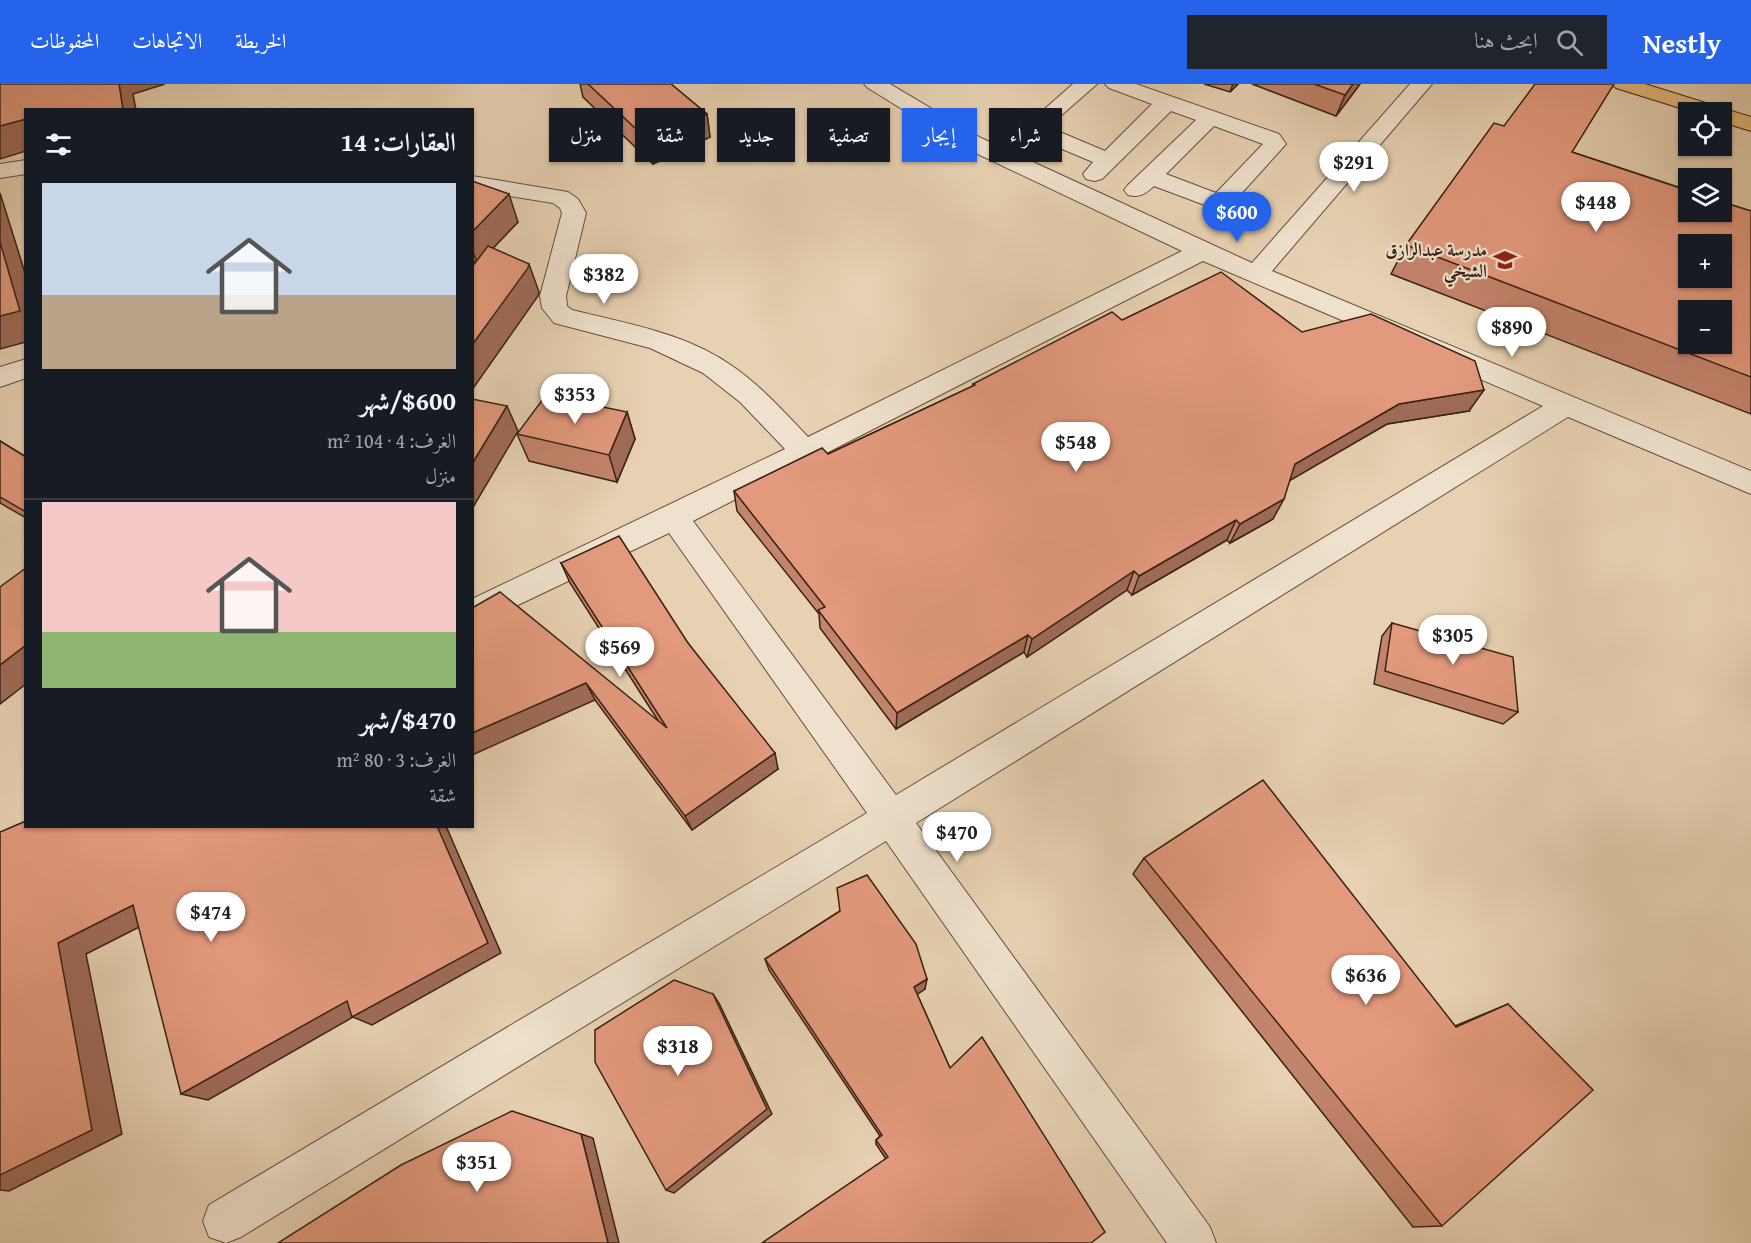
<!DOCTYPE html>
<html lang="ar">
<head>
<meta charset="utf-8">
<style>
	:root { --surface:#171b24; --page:#20242c; --text:#f1f3f6; --muted:#9ea1a6; --line:#363941; --accent:#2563eb }
	body { margin:0; font-family:"Gentium Book Plus",Amiri,serif; background:var(--page); color:var(--text); direction:rtl; height:100vh; display:flex; flex-direction:column; font-size:22px; white-space:nowrap }
	* { box-sizing:border-box; margin:0 }
	p { font-size:20px; color:var(--muted) }
	.icon { flex:none; width:33px; height:33px; fill:none; stroke:currentColor; stroke-width:2; stroke-linecap:round; stroke-linejoin:round }
	.map { position:relative; flex:1; overflow:hidden; direction:ltr }
	.panel { position:absolute; left:24px; top:24px; width:450px; height:720px; display:flex; flex-direction:column; background:var(--surface); border-radius:0px; box-shadow:0 2px 4px #0004; direction:rtl }
	.panel>* { flex:none }
	.top-card { position:absolute; left:492px; top:24px; width:570px; height:54px; direction:rtl; display:flex; gap:12px }
	.controls { position:absolute; left:1678px; top:18px; display:grid; gap:12px }
	.controls a { display:grid; place-items:center; width:54px; height:54px; border-radius:0px; background:var(--surface); box-shadow:0 2px 4px #0004; font-size:30px }
	.price { position:absolute; translate:-50% -51px; padding:0 14px; border-radius:21px; background:#fff; color:#222; font-size:20px; line-height:39px; filter:drop-shadow(0 2px 3px #0008) }
	.price::after { content:''; position:absolute; left:50%; top:36px; width:18px; height:14px; margin-left:-9px; background:inherit; clip-path:polygon(0 0,100% 0,50% 100%) }
	.price.active { background:var(--accent); color:#fff }
	ul { padding:0; list-style:none }
	li { display:grid; align-content:center; gap:12px; height:318px; padding:0 18px }
	li+li { border-top:2px solid var(--line) }
	li span { display:grid; place-items:center; height:186px; border-radius:0px; color:#555 }
	li>.icon { margin-inline-start:auto }
	span .icon { width:108px; height:108px; fill:#fffc; stroke-width:1 }
	li b { font-size:26px }
	h2 { display:flex; justify-content:space-between; align-items:center; height:72px; padding:0 18px; font-size:26px }
	.chip { padding:0 21px; border-radius:0px; background:var(--surface); box-shadow:0 2px 4px #0004; font-size:21px; line-height:54px }
	.chip.active { background:var(--accent); color:#fff }
	header { display:flex; align-items:center; gap:36px; box-sizing:border-box; height:84px; padding:0 30px; background:var(--accent); color:#fff }
	header strong { font-size:28px }
	nav { display:flex; gap:33px; margin-inline-start:auto; font-size:21px }
	.search { width:420px; height:54px; background:var(--page); display:flex; align-items:center; gap:15px; box-sizing:border-box; padding:0 21px; border-radius:0px; color:var(--muted); font-size:22px }
	.map>svg:first-child { display:block }
</style>
</head>
<body>
<header>
<strong>Nestly</strong>
<div class="search"><svg class="icon" aria-label="search" viewBox="0 0 24 24"><circle cx="10" cy="10" r="6"/><path d="M15 15l6 6"/></svg>ابحث هنا</div>
<nav><a>الخريطة</a><a>الاتجاهات</a><a>المحفوظات</a></nav>
</header>
<div class="map">
<svg width="1751" height="1159" viewBox="0 0 1751 1159">
	<rect width="100%" height="100%" fill="#e7d1b2"/>
	<filter id="stains"><feTurbulence type="fractalNoise" baseFrequency=".00333" numOctaves="4"/><feColorMatrix values="0 0 0 0 .2 0 0 0 0 .09 0 0 0 0 .02 0 0 0 .5 -.17"/></filter>
	<radialGradient id="worn" r=".72"><stop offset=".6" stop-color="#630" stop-opacity="0"/><stop offset="1" stop-color="#630" stop-opacity=".3"/></radialGradient>
	<g fill="none" stroke-linecap="round" stroke-linejoin="round">
		<g stroke="#644e3c" stroke-width="2">
			<g id="minor">
				<path d="M 864,0 L 890,0 L 981,54 L 1252,179 L 1410,0 L 1432,0 L 1272,187 L 1751,387 L 1751,410 L 1568,333 L 916,739 L 1210,1143 L 1216,1159 L 1167,1159 L 886,757 L 241,1153 L 226,1159 L 209,1153 L 203,1137 L 209,1121 L 867,729 L 669,449 L 472,543 L 472,515 L 785,365 L 740,318 L 703,289 L 650,264 L 554,239 L 542,224 L 540,212 L 562,129 L 560,124 L 553,119 L 472,106 L 472,92 L 568,108 L 578,115 L 586,129 L 566,212 L 567,222 L 572,226 C 628,240 687,249 735,284 C 762,303 785,329 808,353 L 1182,167 L 965,64 L 868,4 ZM 1203,177 L 1543,322 L 896,711 L 693,437 Z"/>
				<path d="M 1073,0 L 1097,0 L 1048,43 L 1105,67 L 1152,20 L 1109,4 L 1105,0 L 1136,0 L 1279,50 L 1286,60 L 1231,121 C 1223,124 1218,125 1210,123 L 1154,102 C 1145,110 1140,114 1128,111 L 1124,106 L 1128,101 L 1196,36 L 1171,27 L 1102,95 L 1094,97 L 1086,95 L 1083,90 L 1093,78 L 1031,52 L 1024,43 ZM 1214,42 L 1263,60 L 1216,109 L 1166,90 Z"/>
				<path d="M 26,76 L 26,90 L 0,94 L 0,80 Z"/>
				<path d="M 26,275 L 26,294 L 0,303 L 0,283 Z"/>
			</g>
		</g>
		<g stroke="#392214" stroke-width="2">
			<path id="major" d="M 1612,0 L 1645,0 L 1751,33 L 1751,47 L 1722,38 L 1722,28 L 1693,28 L 1616,4 Z"/>
		</g>
		<use href="#minor" fill="#efe1cd" fill-rule="evenodd"/>
		<use href="#major" fill="#e4b879" fill-rule="evenodd"/>
	</g>
	<g fill="#c3846c" stroke="#392214" stroke-width="1.5">
		<path d="M 580,0 L 671,0 L 707,30 L 710,53 L 653,80 L 583,13 Z"/>
		<path d="M 1204,0 L 1238,0 L 1230,8 Z"/>
		<path d="M 1252,0 L 1360,0 L 1336,32 Z"/>
		<path d="M 1572,68 L 1751,127 L 1751,330 L 1391,190 L 1406,161 Z"/>
		<path d="M 472,97 L 518,138 L 493,164 L 539,208 L 538,212 L 472,176 Z"/>
		<path d="M 1122,236 L 1302,248 L 1469,327 L 1387,340 L 1289,396 L 1273,435 L 1230,459 L 1227,456 L 1132,511 L 1127,506 L 1027,573 L 1024,568 L 896,645 L 820,544 L 819,530 L 737,427 L 734,407 L 828,370 L 973,302 L 973,300 Z"/>
		<path d="M 627,328 L 635,355 L 617,398 L 529,377 L 517,350 Z"/>
		<path d="M 0,357 L 26,373 L 26,434 L 0,419 Z"/>
		<path d="M 561,479 L 688,559 L 778,685 L 692,746 L 595,616 L 472,524 L 659,638 L 570,499 Z"/>
		<path d="M 1392,539 L 1518,628 L 1503,640 L 1374,600 L 1382,552 Z"/>
		<path d="M 1144,774 L 1455,942 L 1508,920 L 1442,1142 L 1413,1143 L 1133,790 Z"/>
		<path d="M 840,827 L 925,905 L 917,910 L 950,984 L 1105,1148 L 886,1075 L 876,1060 L 876,1056 L 880,1052 L 769,886 L 765,875 Z"/>
	</g>
	<g fill="#9f6b58" stroke="#392214" stroke-width="1.5">
		<path d="M 119,0 L 165,0 L 133,10 L 136,26 L 123,26 Z"/>
		<path d="M 1233,0 L 1238,0 L 1230,8 Z"/>
		<path d="M 1353,0 L 1360,0 L 1336,32 L 1345,11 Z"/>
		<path d="M 707,30 L 710,53 L 653,80 L 648,56 Z"/>
		<path d="M 26,35 L 26,67 L 0,75 L 0,42 Z"/>
		<path d="M 0,109 L 26,192 L 26,258 L 0,265 Z"/>
		<path d="M 509,110 L 518,138 L 478,180 L 472,166 L 472,148 Z"/>
		<path d="M 529,180 L 539,208 L 538,212 L 472,306 L 472,261 Z"/>
		<path d="M 1484,306 L 1469,327 L 1387,340 L 1284,400 L 1295,380 L 1399,320 Z"/>
		<path d="M 507,322 L 518,347 L 472,425 L 472,380 Z"/>
		<path d="M 627,328 L 635,355 L 617,398 L 609,371 Z"/>
		<path d="M 1284,415 L 1273,435 L 1230,459 L 1240,440 Z"/>
		<path d="M 1236,436 L 1227,456 L 1132,511 L 1139,492 Z"/>
		<path d="M 1134,487 L 1127,506 L 1027,573 L 1032,555 Z"/>
		<path d="M 1028,551 L 1024,568 L 896,645 L 897,629 Z"/>
		<path d="M 26,561 L 26,600 L 0,620 L 0,581 Z"/>
		<path d="M 586,599 L 595,616 L 472,671 L 472,649 Z"/>
		<path d="M 775,669 L 778,685 L 692,746 L 685,732 Z"/>
		<path d="M 437,742 L 446,742 L 501,869 L 372,941 L 353,933 L 208,1016 L 181,1010 Z"/>
		<path d="M 133,821 L 159,833 L 86,870 L 122,1050 L 9,1107 L 0,1106 L 0,1091 L 58,859 Z"/>
		<path d="M 927,895 L 925,905 L 913,913 L 914,903 Z"/>
		<path d="M 713,910 L 719,919 L 772,1030 L 674,1109 L 666,1106 Z"/>
		<path d="M 581,1050 L 593,1054 L 619,1159 L 608,1159 Z"/>
	</g>
	<g fill="#e3997d" stroke="#392214" stroke-width="1.5" fill-rule="evenodd">
		<path d="M 0,0 L 119,0 L 123,26 L 26,26 L 26,35 L 0,42 Z"/>
		<path d="M 588,0 L 671,0 L 707,30 L 648,56 Z"/>
		<path d="M 1314,0 L 1353,0 L 1345,11 Z"/>
		<path d="M 1535,0 L 1614,0 L 1572,68 L 1689,107 L 1689,128 L 1722,128 L 1722,118 L 1751,127 L 1751,293 L 1406,161 L 1494,39 L 1504,42 ZM 1689,160 L 1722,160 L 1722,194 L 1689,194 ZM 1689,226 L 1722,226 L 1722,260 L 1689,260 Z"/>
		<path d="M 472,97 L 509,110 L 472,148 Z"/>
		<path d="M 0,158 L 20,227 L 0,232 Z"/>
		<path d="M 488,162 L 529,180 L 528,184 L 472,261 L 472,183 Z"/>
		<path d="M 1221,188 L 1302,248 L 1371,230 L 1475,277 L 1484,306 L 1399,320 L 1295,380 L 1284,415 L 1240,440 L 1236,436 L 1139,492 L 1134,487 L 1032,555 L 1028,551 L 897,629 L 818,526 L 825,523 L 734,407 L 822,364 L 828,370 L 975,301 L 973,300 L 1112,228 L 1122,236 Z"/>
		<path d="M 546,311 L 627,328 L 609,371 L 517,350 Z"/>
		<path d="M 472,315 L 507,322 L 472,380 Z"/>
		<path d="M 0,357 L 26,373 L 26,428 L 0,413 Z"/>
		<path d="M 619,452 L 688,559 L 775,669 L 685,732 L 586,599 L 472,649 L 472,524 L 500,508 L 667,644 L 561,479 Z"/>
		<path d="M 26,484 L 26,561 L 0,581 L 0,503 Z"/>
		<path d="M 1392,539 L 1513,573 L 1518,628 L 1385,587 Z"/>
		<path d="M 1263,696 L 1456,943 L 1508,920 L 1593,1006 L 1442,1142 L 1144,774 Z"/>
		<path d="M 26,737 L 26,742 L 437,742 L 488,859 L 352,933 L 347,917 L 181,1010 L 133,821 L 58,859 L 92,1046 L 0,1091 L 0,748 Z"/>
		<path d="M 867,791 L 916,860 L 927,895 L 914,903 L 950,984 L 982,953 L 1105,1148 L 1091,1159 L 762,1159 L 888,1073 L 876,1056 L 882,1051 L 765,875 L 840,827 L 837,804 Z"/>
		<path d="M 674,896 L 713,910 L 767,1025 L 666,1106 L 595,978 L 595,946 Z"/>
		<path d="M 512,1027 L 581,1050 L 608,1159 L 278,1159 L 401,1081 Z"/>
	</g>
	<defs>
		<g id="school-bare" transform="scale(1.8)"><path d="M0-5L7-2L0 1L-7-2ZM-4 1L0 2.5L4 1V4Q0 6-4 4Z" fill="#8f2418" stroke="#efe1cd" stroke-width="2.5" paint-order="stroke"/></g>
	</defs>
	<g fill-rule="evenodd">
		<use href="#school-bare" x="1505" y="176"/>
	</g>
	<g text-anchor="middle" stroke-width="4.5" stroke-linejoin="round" paint-order="stroke">
		<g font-size="18" font-weight="bold" fill="#392214" stroke="#efe1cd" text-anchor="end">
			<text x="1487" y="172">مدرسة عبدالرازق<tspan x="1487" dy="21">الشيخي</tspan></text>
		</g>
	</g>
	<rect width="100%" height="100%" filter="url(#stains)"/>
	<rect width="100%" height="100%" fill="url(#worn)"/>
</svg>
<div class="controls">
<a><svg class="icon" aria-label="locate" viewBox="0 0 24 24"><circle cx="12" cy="12" r="6"/><path d="M12 2v4M12 18v4M2 12h4M18 12h4"/></svg></a>
<a><svg class="icon" aria-label="layers" viewBox="0 0 24 24"><path d="M12 4l9 5-9 5-9-5zM3 14l9 5 9-5"/></svg></a>
<a>+</a>
<a>−</a>
</div>
<b class="price" style="left:1354px;top:109px">$291</b>
<b class="price" style="left:1596px;top:149px">$448</b>
<b class="price active" style="left:1237px;top:159px">$600</b>
<b class="price" style="left:604px;top:221px">$382</b>
<b class="price" style="left:1512px;top:274px">$890</b>
<b class="price" style="left:575px;top:341px">$353</b>
<b class="price" style="left:1076px;top:389px">$548</b>
<b class="price" style="left:1453px;top:582px">$305</b>
<b class="price" style="left:620px;top:594px">$569</b>
<b class="price" style="left:957px;top:779px">$470</b>
<b class="price" style="left:211px;top:859px">$474</b>
<b class="price" style="left:1366px;top:922px">$636</b>
<b class="price" style="left:678px;top:993px">$318</b>
<b class="price" style="left:477px;top:1109px">$351</b>
<div class="top-card">
<a class="chip">شراء</a>
<a class="chip active">إيجار</a>
<a class="chip">تصفية</a>
<a class="chip">جديد</a>
<a class="chip">شقة</a>
<a class="chip">منزل</a>
</div>
<section class="panel">
<h2>العقارات: 14<svg class="icon" aria-label="filters" viewBox="0 0 24 24"><path d="M4 7h16M4 17h16"/><circle cx="9" cy="7" r="2"/><circle cx="15" cy="17" r="2"/></svg></h2>
<ul>
<li><span style="background:linear-gradient(#c9d6e8 60%,#b9a48a 0)"><svg class="icon" aria-label="home" viewBox="0 0 24 24"><path d="M3 11l9-7 9 7M6 9v11h12V9"/></svg></span><div><b>$600/شهر</b><p>الغرف: 4 · 104 m²</p><p>منزل</p></div></li>
<li><span style="background:linear-gradient(#f6c9c9 70%,#8fb573 0)"><svg class="icon" aria-label="home" viewBox="0 0 24 24"><path d="M3 11l9-7 9 7M6 9v11h12V9"/></svg></span><div><b>$470/شهر</b><p>الغرف: 3 · 80 m²</p><p>شقة</p></div></li>
</ul>
</section>
</div>
</body>
</html>
